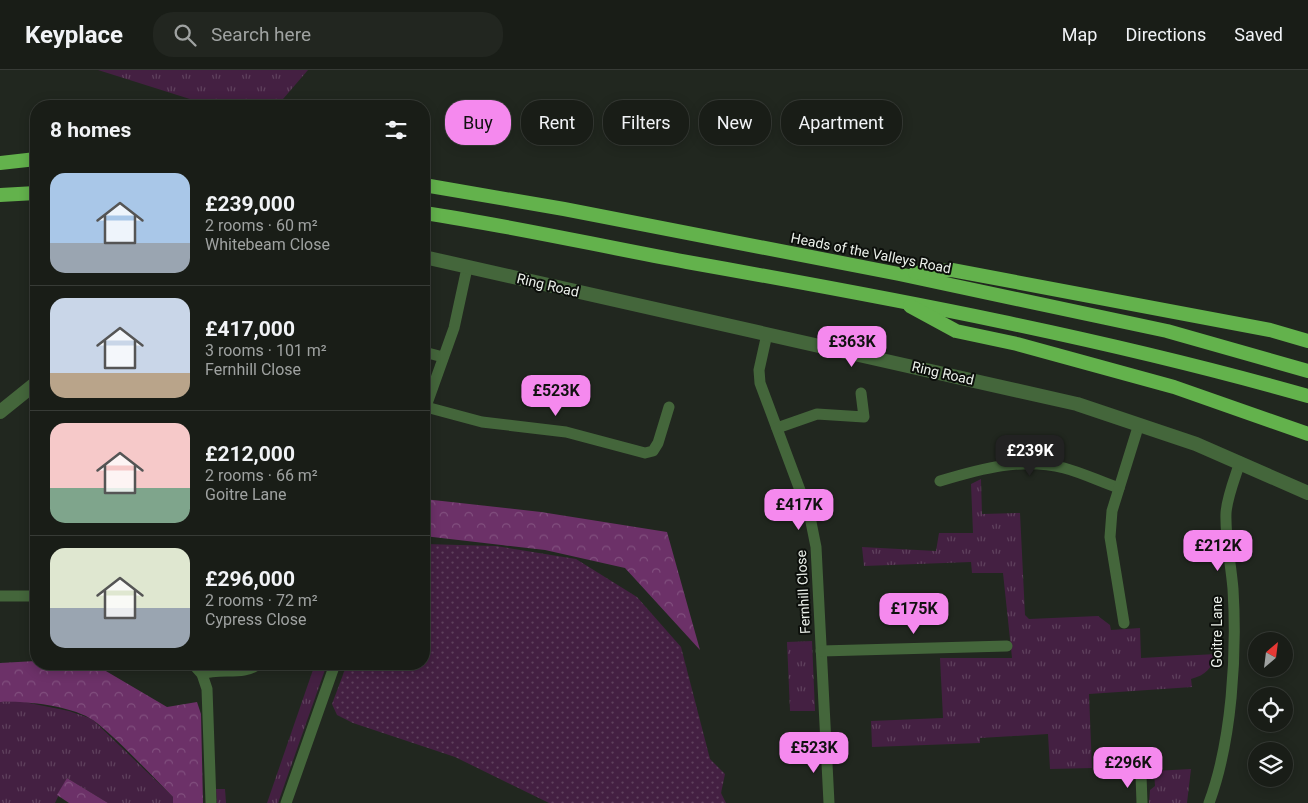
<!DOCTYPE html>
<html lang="en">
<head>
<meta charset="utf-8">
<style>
	:root { --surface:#191d17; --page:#222620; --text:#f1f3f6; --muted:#9fa2a1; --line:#373b36; --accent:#f589ee }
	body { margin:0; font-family:Roboto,sans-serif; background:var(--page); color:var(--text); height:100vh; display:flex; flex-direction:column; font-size:19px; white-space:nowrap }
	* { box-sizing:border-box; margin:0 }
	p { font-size:16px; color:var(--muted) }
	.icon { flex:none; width:28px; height:28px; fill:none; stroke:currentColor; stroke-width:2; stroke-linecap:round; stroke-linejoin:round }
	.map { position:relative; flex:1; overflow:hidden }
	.sheet { position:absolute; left:30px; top:30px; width:400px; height:570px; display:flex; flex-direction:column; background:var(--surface); border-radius:20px; box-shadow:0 2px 12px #0003,0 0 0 1px var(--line) }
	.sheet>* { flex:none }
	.top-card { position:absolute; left:445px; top:30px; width:475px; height:45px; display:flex; gap:10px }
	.needle { width:32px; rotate:28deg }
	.tools { position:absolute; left:1248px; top:562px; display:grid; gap:10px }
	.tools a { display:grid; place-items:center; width:45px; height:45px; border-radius:50%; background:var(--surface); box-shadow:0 2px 12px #0003,0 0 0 1px var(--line); font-size:25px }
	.price { position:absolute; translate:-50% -42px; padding:0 11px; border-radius:10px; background:var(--accent); color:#111; font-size:16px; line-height:32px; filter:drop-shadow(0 1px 2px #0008) }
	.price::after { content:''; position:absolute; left:50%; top:30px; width:15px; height:11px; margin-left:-8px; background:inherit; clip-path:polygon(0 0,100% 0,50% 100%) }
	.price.selected { background:#222; color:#fff }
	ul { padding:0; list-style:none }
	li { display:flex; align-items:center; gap:15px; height:125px; padding:0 20px }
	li+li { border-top:1px solid var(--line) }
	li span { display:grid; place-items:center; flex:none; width:140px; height:100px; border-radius:15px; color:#555 }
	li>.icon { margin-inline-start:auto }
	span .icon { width:60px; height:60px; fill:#fffc; stroke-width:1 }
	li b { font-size:21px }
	h2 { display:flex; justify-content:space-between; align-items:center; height:60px; padding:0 20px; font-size:21px }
	.chip { padding:0 18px; border-radius:20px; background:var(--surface); box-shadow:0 2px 12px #0003,0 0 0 1px var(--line); font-size:18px; line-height:45px }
	.chip.selected { background:var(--accent); color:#111 }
	header { display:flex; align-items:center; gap:30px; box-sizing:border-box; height:70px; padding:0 25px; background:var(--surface); border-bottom:1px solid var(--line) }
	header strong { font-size:24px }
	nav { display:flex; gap:28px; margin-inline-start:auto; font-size:18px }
	.search { width:350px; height:45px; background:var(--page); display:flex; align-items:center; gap:12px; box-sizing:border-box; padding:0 18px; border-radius:20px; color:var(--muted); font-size:19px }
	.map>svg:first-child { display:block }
</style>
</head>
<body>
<header>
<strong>Keyplace</strong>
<div class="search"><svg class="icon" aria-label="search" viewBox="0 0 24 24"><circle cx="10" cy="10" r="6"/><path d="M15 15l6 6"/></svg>Search here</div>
<nav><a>Map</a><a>Directions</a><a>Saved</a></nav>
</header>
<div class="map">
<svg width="1308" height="733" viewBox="0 0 1308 733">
	<defs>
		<pattern id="grass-tufts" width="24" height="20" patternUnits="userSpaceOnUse" patternTransform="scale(1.25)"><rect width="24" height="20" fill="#442042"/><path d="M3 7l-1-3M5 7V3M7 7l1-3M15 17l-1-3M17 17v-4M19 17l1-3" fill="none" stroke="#5f415d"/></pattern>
		<pattern id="forest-crowns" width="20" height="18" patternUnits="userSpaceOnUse" patternTransform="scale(1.25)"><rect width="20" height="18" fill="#6c3168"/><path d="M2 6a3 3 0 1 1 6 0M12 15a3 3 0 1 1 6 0" fill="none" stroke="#814f7e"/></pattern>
		<pattern id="park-dots" width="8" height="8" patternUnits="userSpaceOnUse" patternTransform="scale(1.25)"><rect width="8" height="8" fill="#442042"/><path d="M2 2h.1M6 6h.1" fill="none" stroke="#5f415d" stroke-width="1.8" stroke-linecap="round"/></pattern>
	</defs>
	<rect width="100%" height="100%" fill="#21271f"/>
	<g fill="url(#grass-tufts)">
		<path d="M 98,0 L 308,0 L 277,36 L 212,36 Z"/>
		<path d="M 981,409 L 982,444 L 1020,443 L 1025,545 L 1029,549 L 1098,546 L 1110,555 L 1111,560 L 1140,558 L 1141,588 L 1216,584 C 1212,598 1206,605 1191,609 L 1192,617 L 1089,624 L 1092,698 L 1050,699 L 1048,664 L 980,668 L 980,673 L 872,677 L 871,651 L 943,648 L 940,588 L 1012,588 L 1003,503 L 972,503 L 971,492 L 864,496 L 862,477 L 936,481 L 939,463 L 973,463 L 971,414 Z"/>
		<path d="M 812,571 L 815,641 L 790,641 L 787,572 Z"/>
		<path d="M 315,594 L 327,594 L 278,733 L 267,733 Z"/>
		<path d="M 19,631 L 69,641 L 92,649 L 173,727 L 173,733 L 108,733 L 67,708 L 55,733 L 0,733 L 0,632 Z"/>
		<path d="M 1191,699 L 1187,733 L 1149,733 L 1150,720 L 1155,716 L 1154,701 Z"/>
		<path d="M 216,719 L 225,719 L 226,733 L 217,733 Z"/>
	</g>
	<g fill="url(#forest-crowns)">
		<path d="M 424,429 L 541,442 L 667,462 L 700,580 L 625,498 L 545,480 L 424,466 Z"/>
		<path d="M 36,591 L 36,594 L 94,594 L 167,637 L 197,632 L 201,644 L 203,733 L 173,733 L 173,727 C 149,703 119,670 93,650 C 73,636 24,630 0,632 L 0,593 Z"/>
		<path d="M 67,708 L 108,733 L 69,733 L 57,725 Z"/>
	</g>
	<path fill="url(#park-dots)" d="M 424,474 L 496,476 L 576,489 L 637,527 L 681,577 L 710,689 L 725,704 L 721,723 L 726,733 L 549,733 L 455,687 L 353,653 L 337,645 L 332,634 L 347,594 L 424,594 Z"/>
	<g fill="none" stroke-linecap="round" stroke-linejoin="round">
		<g stroke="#44663b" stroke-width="11">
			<path d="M 767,264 L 759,300 L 760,313 L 810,447 L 816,477 L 829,733"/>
			<path d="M 424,282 L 443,287"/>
			<path d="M 426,337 L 482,352 L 566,362 L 645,383 L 653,381 L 658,373 L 669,337"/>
			<path d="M 424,342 L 454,258 L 467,198"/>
			<path d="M 777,358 L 817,344 L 864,347 L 861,323"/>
			<path d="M 940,411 C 980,399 1022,387 1064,398 C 1083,403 1101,412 1119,418"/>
			<path d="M 0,526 L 36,526"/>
			<path d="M 1124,553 L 1110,467 L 1112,441 L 1139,354"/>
			<path d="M 821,581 L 1007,576"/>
			<path d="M 193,594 L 202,604 L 207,619 L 211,733"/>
			<path d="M 202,604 C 218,597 245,606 258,594"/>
			<path d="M 1141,705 L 1142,733"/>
			<path d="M 286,733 L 335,594"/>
			<path d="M 1209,733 C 1232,671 1237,584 1233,519 C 1231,494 1225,468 1226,443 C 1227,427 1235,408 1240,392"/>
		</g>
		<g stroke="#44663b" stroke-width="14">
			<path d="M 424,187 L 1077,334 L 1196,374 L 1308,423"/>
			<path d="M 0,342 L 36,313"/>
		</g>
		<g stroke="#63b24c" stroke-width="14">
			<path d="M 0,93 L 36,89"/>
			<path d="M 424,115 L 564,139 L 899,204 L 1167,261 L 1308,301"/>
			<path d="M 0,125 L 36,123"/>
			<path d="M 424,143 C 512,156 599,176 687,192 C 896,229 1104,268 1308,326"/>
			<path d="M 915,203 L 952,200 L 1270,260 L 1308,271"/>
			<path d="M 910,236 L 956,261 L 1017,274 L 1174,317 L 1308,364"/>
		</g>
	</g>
	<g text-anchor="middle" stroke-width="4" stroke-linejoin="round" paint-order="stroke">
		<g font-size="14" fill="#ebf0ea" stroke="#0c0f0b">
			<text transform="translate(871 183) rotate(11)" y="5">Heads of the Valleys Road</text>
			<text transform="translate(548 215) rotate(13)" y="5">Ring Road</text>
			<text transform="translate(943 303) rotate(13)" y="5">Ring Road</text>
			<text transform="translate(803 522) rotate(-93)" y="5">Fernhill Close</text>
			<text transform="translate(1217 562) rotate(-90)" y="5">Goitre Lane</text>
		</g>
	</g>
</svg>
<div class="tools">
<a><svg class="needle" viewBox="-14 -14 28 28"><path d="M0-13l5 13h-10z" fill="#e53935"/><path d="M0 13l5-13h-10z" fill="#9fa2a1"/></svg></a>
<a><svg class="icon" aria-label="locate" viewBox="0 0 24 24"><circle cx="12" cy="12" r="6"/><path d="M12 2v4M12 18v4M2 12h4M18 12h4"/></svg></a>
<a><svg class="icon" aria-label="layers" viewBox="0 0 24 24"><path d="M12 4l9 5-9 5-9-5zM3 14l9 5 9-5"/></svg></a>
</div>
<b class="price" style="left:852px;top:298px">£363K</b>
<b class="price" style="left:556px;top:347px">£523K</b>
<b class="price selected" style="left:1030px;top:407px">£239K</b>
<b class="price" style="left:799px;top:461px">£417K</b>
<b class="price" style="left:1218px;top:502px">£212K</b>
<b class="price" style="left:914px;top:565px">£175K</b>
<b class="price" style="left:814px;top:704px">£523K</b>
<b class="price" style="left:1128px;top:719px">£296K</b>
<div class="top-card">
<a class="chip selected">Buy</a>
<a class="chip">Rent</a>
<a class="chip">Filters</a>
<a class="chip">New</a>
<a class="chip">Apartment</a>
</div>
<section class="sheet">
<h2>8 homes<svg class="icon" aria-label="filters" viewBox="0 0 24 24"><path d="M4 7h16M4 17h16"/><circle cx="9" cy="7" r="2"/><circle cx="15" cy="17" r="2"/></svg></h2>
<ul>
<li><span style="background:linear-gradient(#a9c7e8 70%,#9aa5b1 0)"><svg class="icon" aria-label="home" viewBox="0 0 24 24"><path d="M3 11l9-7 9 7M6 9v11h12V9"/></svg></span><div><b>£239,000</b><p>2 rooms · 60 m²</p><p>Whitebeam Close</p></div></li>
<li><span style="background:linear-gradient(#c9d6e8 75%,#b9a48a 0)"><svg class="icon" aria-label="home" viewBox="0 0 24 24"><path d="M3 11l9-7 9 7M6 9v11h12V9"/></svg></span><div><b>£417,000</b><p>3 rooms · 101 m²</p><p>Fernhill Close</p></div></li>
<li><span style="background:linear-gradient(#f6c9c9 65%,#7fa58c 0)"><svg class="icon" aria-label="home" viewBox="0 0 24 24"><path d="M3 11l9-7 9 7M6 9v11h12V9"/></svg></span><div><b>£212,000</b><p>2 rooms · 66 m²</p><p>Goitre Lane</p></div></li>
<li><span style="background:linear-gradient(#dfe7d0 60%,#9aa5b1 0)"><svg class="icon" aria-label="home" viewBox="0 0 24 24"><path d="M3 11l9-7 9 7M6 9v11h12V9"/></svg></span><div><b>£296,000</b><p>2 rooms · 72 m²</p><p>Cypress Close</p></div></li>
</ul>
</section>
</div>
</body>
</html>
